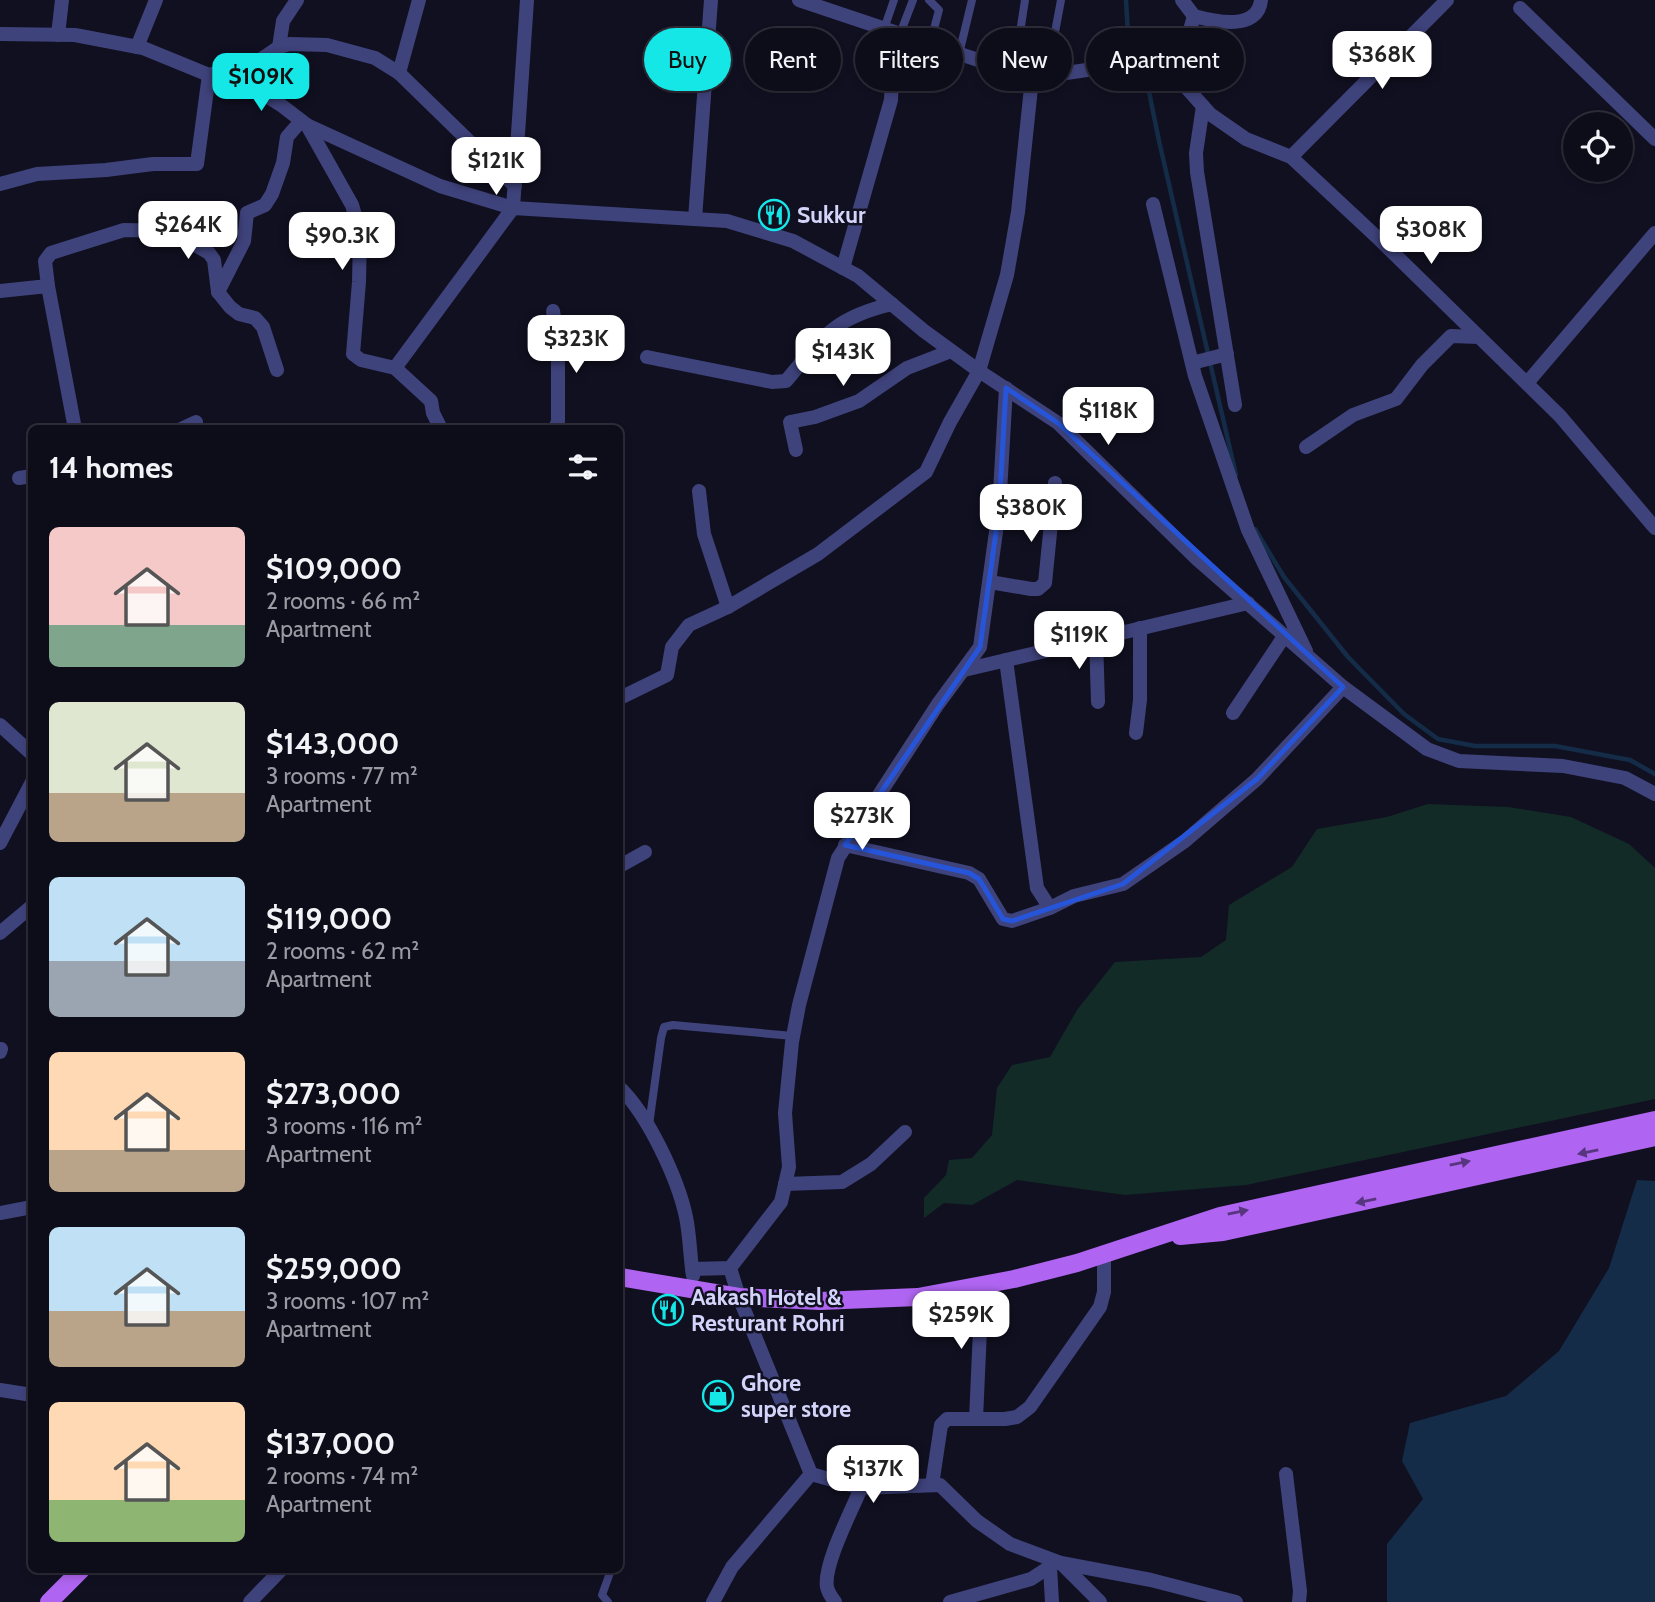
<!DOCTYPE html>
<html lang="en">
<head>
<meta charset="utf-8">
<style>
	:root { --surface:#0d0c19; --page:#1b1a26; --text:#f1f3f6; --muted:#9a9ba2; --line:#2d2c38; --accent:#15e6e6 }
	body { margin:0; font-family:Cabin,sans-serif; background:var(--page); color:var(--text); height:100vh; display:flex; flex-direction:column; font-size:26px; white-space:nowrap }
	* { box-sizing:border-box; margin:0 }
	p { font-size:23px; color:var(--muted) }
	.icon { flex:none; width:38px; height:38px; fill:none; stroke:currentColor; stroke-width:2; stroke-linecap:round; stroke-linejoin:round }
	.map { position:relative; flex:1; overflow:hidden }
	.panel { position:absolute; left:28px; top:425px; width:595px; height:1148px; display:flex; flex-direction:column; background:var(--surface); border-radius:10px; box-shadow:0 4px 10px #0003,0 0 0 2px var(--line) }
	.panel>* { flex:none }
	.hud { position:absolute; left:644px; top:28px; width:665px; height:63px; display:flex; gap:14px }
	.controls { position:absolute; left:1563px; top:112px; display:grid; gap:14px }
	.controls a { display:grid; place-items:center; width:70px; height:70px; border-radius:50%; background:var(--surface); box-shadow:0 4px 10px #0003,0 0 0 2px var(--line); font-size:35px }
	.price { position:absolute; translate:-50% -60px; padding:0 16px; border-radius:14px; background:#fff; color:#222; font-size:23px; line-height:46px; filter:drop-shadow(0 2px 4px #0008) }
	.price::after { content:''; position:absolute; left:50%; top:42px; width:21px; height:16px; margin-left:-10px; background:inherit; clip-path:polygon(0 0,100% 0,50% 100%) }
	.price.on { background:var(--accent); color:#111 }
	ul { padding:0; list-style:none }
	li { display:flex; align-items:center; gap:21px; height:175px; padding:0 21px }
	li span { display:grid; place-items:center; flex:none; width:196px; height:140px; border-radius:10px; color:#555 }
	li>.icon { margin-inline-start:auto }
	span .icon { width:84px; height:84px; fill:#fffc; stroke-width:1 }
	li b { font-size:30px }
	h2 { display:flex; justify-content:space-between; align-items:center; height:84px; padding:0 21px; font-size:30px }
	.pill { padding:0 24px; border-radius:32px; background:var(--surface); box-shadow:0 4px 10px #0003,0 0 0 2px var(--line); font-size:24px; line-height:63px }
	.pill.on { background:var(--accent); color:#111 }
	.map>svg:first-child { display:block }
</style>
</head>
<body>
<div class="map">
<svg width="1655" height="1602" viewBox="0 0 1655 1602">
	<rect width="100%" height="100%" fill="#111021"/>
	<path fill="#132b27" d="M 1428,804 L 1508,807 L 1571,817 L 1629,844 L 1655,868 L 1655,1099 L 1246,1185 L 1125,1195 L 1017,1180 L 972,1205 L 944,1203 L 924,1218 L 924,1198 L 946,1175 L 949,1160 L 972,1158 L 992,1135 L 997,1088 L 1012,1065 L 1050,1057 L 1077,1010 L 1115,962 L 1201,957 L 1226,940 L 1229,905 L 1292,867 L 1317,829 L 1387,817 Z"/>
	<path fill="#142c47" d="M 1637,1180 L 1655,1181 L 1655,1602 L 1387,1602 L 1387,1544 L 1423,1499 L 1402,1461 L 1410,1423 L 1506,1396 L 1559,1351 L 1609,1268 Z"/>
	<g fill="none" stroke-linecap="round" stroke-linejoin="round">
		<g stroke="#142c47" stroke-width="4.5">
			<path d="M 1126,0 L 1128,35 L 1146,77 L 1159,141 L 1236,475"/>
			<path d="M 1255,529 L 1284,577 L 1348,657 L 1404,714 L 1438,739 L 1475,746 L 1555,746 L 1630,760 L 1655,774"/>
		</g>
		<g stroke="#3f437c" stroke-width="8">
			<path d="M 929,0 L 939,10 L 930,44"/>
			<path d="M 884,29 L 894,0"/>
			<path d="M 900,34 L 913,0"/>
			<path d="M 959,54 L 972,0"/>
			<path d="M 1014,72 L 1025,0"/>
			<path d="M 1047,75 L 1061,0"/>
			<path d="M 649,1125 L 661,1038 L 664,1027 L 673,1025 L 793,1036"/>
			<path d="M 608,1602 L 602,1595 L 611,1570"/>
		</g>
		<g stroke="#3f437c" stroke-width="14">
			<path d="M 799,0 L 1032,78 L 1114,66 L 1139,65 L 1158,68 L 1177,77 L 1210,114 L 1246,139 L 1291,157 L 1380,240 L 1560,416 L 1655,528"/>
			<path d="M 1182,0 L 1194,16 C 1216,22 1258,31 1261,0"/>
			<path d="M 1520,8 L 1655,139"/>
			<path d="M 0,34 L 75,35 L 143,48 L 209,75 L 249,85 L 281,105 L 307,125 L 440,186 L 513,208 L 727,221 L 793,241 L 858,276 L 924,331 L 979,371 L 1058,423 L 1197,559 L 1343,687 L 1427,749 L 1459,761 L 1563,766 L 1625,778 L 1655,794"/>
			<path d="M 58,35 L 62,0"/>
			<path d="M 137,47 L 156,0"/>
			<path d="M 279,47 L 283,21 L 297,0"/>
			<path d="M 399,73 L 419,0"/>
			<path d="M 1177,77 L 1194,16"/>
			<path d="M 1203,106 L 1196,153 L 1197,172 L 1235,405"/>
			<path d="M 307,125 L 352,205 L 360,232 L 359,282 L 353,354 L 361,360 L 395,368 L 431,401 L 433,413 L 441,429"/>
			<path d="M 1291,157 L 1447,0"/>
			<path d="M 0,184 L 37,174 L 106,170 L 153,164 L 197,164 L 209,75 L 260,60 L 279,47 L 290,44 L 327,45 L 375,58 L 399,73 L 515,186"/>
			<path d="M 1153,204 L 1195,376 L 1248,530 L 1306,651"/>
			<path d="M 695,219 L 711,0"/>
			<path d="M 843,268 L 891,100 L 894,32"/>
			<path d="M 48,286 L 45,261 L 51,253 L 124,230 L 171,231 L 209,253 L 214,260 L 218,292 L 230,307 L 239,314 L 255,318 L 263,327 L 277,370"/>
			<path d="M 0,291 L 48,286 L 75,429"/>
			<path d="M 218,292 L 244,241 L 247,213 L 265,205 L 272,194 L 283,163 L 287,137 L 301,121"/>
			<path d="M 553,311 L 558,340 L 558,421 L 555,429"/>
			<path d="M 647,357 L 772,382 L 786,381 C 823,337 833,318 892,304"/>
			<path d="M 1192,363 L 1227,354"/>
			<path d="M 395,368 L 513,208 L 527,0"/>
			<path d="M 1527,383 L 1655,233"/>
			<path d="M 181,429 L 196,422"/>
			<path d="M 1306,447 L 1353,415 L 1396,399 L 1422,365 L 1451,336 L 1479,337"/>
			<path d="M 796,450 L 790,422 L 815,417 L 859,401 L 907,368 L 951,351"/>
			<path d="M 19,478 L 32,476"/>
			<path d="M 699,491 L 704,534 L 728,607"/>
			<path d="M 990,582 L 1031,589 L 1038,589 L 1045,583 L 1055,483"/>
			<path d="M 1096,639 L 1098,702"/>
			<path d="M 1006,660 L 1037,888 L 1050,908"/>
			<path d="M 964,670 L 1248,603"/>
			<path d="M 620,698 L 667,675 L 672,647 L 689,625 L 728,607 L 818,554 L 926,472 L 950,422 L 979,371 L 1007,275 L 1018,212 L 1032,78"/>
			<path d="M 1233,713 L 1285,635"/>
			<path d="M 0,725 L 32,754"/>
			<path d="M 1136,733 L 1140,700 L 1140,628"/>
			<path d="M 0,843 L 32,782"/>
			<path d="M 845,845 L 969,873 L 979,879 L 1003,919 L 1012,921 L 1050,908 L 1074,896 L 1123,884 L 1185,841 L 1257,779 L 1343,687"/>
			<path d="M 620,866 L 645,852"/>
			<path d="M 0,933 L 32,906"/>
			<path d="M 0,1052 L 1,1049"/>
			<path d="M 620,1088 C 648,1115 678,1179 686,1217 C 690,1236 690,1257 693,1276"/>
			<path d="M 785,1184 L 842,1182 L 871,1164 L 905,1132"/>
			<path d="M 0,1213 L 32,1207"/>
			<path d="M 692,1269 L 730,1268 L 781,1202 L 789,1167 L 785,1113 L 792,1042 L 799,1005 L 838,858 L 938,704 L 980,647 L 999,510 L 1006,388"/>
			<path d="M 0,1390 L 32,1395"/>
			<path d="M 976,1419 L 982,1285"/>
			<path d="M 811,1474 L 861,1488 L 940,1485 L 977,1521 L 1010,1544 L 1061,1563 L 1151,1580 L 1236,1602"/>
			<path d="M 1286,1474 L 1300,1591 L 1299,1602"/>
			<path d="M 932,1485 L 941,1425 L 947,1419 L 1005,1419 L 1017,1417 L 1030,1407 L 1100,1307 L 1104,1292 L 1104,1254"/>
			<path d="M 1062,1564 L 1100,1602"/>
			<path d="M 1050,1567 L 1052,1602"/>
			<path d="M 250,1602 L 281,1570"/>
			<path d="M 713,1602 L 732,1567 L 811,1474 L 739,1297 L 730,1268"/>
			<path d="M 835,1602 C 832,1598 828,1592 827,1587 C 823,1565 852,1510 861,1488"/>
			<path d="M 950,1602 L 1031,1579 L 1057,1562"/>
		</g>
		<g stroke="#af65f1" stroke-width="18">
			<path d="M 1180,1236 L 1223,1232 L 1655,1137"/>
			<path d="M 620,1277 L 739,1297 L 820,1301 L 918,1297 L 1014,1279 L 1077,1263 L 1220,1216 L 1655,1120"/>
			<path d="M 49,1602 L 81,1570"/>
		</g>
	</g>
	<defs><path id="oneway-solid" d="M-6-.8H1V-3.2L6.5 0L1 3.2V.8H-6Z" transform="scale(1.75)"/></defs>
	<g fill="#58367f">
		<use href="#oneway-solid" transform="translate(1588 1152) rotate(168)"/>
		<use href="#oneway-solid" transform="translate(1460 1163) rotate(-12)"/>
		<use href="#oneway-solid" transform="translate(1366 1201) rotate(168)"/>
		<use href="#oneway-solid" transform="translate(1238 1212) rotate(-12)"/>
	</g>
	<path fill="none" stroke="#2655da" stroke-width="5" stroke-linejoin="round" d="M 1006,388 L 1058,423 L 1343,687 L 1257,779 L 1123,884 L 1012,921 L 1003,919 L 979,879 L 969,873 L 845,845 L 980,647 L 999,510 Z"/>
	<defs>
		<g id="restaurant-ring" transform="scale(1.575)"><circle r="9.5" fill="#111021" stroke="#15e6e6" stroke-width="1.5"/><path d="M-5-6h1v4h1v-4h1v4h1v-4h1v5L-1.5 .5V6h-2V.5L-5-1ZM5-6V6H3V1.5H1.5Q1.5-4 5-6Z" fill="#15e6e6"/></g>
		<g id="shop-ring" transform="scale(1.575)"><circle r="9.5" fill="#111021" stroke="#15e6e6" stroke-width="1.5"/><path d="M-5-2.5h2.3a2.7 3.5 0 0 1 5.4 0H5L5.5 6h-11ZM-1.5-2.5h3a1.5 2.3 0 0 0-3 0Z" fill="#15e6e6"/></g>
	</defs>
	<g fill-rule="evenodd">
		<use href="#restaurant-ring" x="774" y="215"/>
		<use href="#restaurant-ring" x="668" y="1310"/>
		<use href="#shop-ring" x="718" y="1396"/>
	</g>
	<g text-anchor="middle" stroke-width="5" stroke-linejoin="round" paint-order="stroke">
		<g font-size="23" font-weight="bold" fill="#d4d4fb" stroke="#111021" text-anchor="start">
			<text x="797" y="223">Sukkur</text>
			<text x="691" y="1305">Aakash Hotel &amp;<tspan x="691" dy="26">Resturant Rohri</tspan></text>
			<text x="741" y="1391">Ghore<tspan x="741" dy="26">super store</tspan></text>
		</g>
	</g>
</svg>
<div class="controls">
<a><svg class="icon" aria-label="locate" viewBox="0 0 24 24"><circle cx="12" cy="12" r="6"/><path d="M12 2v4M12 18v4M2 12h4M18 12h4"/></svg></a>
</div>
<b class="price" style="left:1382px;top:91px">$368K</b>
<b class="price on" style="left:261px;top:113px">$109K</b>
<b class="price" style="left:496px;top:197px">$121K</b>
<b class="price" style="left:188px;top:261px">$264K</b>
<b class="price" style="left:1431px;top:266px">$308K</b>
<b class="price" style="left:342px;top:272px">$90.3K</b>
<b class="price" style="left:576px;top:375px">$323K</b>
<b class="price" style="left:843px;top:388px">$143K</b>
<b class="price" style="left:1108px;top:447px">$118K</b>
<b class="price" style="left:1031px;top:544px">$380K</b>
<b class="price" style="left:1079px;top:671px">$119K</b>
<b class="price" style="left:862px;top:852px">$273K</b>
<b class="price" style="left:961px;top:1351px">$259K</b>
<b class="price" style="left:873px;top:1505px">$137K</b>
<div class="hud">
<a class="pill on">Buy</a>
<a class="pill">Rent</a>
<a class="pill">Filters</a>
<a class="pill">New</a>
<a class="pill">Apartment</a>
</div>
<section class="panel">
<h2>14 homes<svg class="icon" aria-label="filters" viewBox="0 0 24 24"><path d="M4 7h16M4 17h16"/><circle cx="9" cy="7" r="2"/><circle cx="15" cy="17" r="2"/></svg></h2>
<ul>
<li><span style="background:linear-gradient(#f6c9c9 70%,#7fa58c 0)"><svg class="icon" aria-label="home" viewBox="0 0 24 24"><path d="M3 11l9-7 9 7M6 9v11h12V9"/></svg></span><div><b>$109,000</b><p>2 rooms · 66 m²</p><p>Apartment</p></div></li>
<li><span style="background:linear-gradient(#dfe7d0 65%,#b9a48a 0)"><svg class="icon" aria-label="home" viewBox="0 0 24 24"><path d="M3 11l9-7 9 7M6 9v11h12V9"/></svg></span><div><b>$143,000</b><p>3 rooms · 77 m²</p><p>Apartment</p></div></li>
<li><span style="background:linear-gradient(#bfe0f5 60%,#9aa5b1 0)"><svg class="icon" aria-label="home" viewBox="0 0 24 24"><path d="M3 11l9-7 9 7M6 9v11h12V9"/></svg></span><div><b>$119,000</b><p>2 rooms · 62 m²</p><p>Apartment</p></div></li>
<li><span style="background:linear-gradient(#ffd9b3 70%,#b9a48a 0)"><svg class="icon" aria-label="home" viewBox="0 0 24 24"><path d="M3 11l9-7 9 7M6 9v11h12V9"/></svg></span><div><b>$273,000</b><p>3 rooms · 116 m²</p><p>Apartment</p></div></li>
<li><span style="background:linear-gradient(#bfe0f5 60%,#b9a48a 0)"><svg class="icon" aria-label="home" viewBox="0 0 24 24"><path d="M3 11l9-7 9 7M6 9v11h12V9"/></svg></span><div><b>$259,000</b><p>3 rooms · 107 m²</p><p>Apartment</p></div></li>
<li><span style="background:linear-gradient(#ffd9b3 70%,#8fb573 0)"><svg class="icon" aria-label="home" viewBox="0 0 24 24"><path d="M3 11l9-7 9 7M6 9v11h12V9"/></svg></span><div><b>$137,000</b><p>2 rooms · 74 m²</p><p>Apartment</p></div></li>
</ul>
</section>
</div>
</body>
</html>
